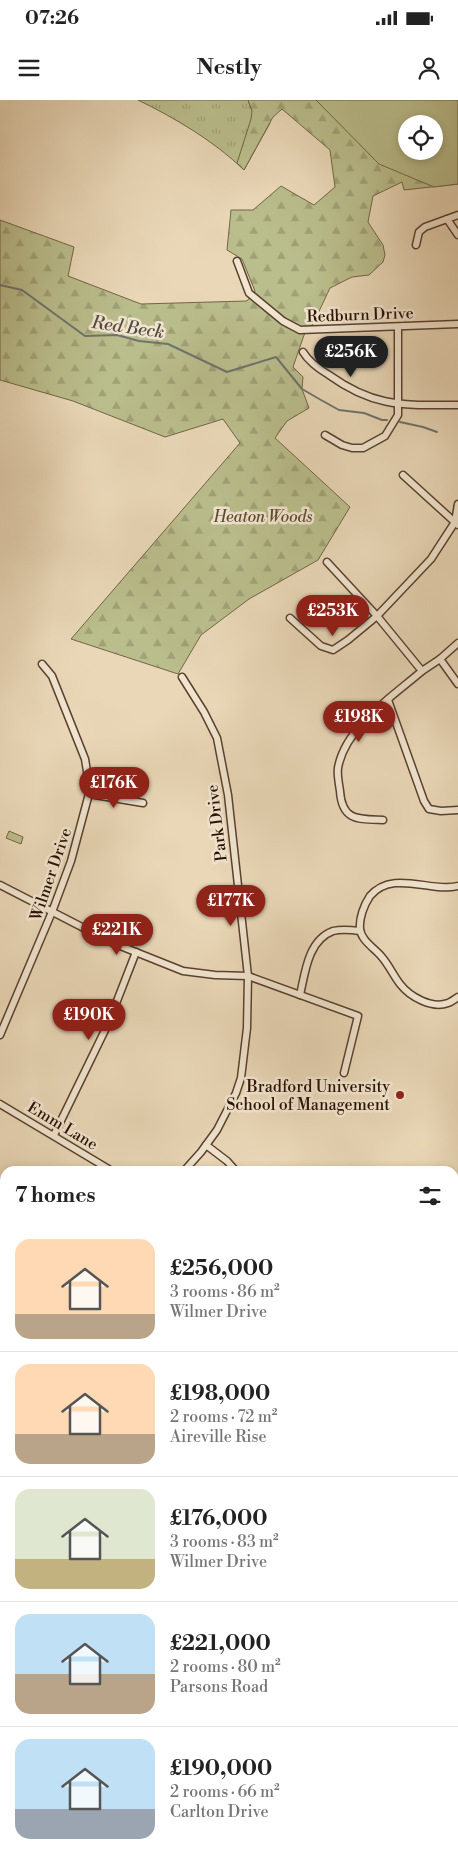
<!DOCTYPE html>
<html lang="en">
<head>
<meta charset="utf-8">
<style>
	:root { --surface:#fff; --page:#f6f6f6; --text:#222; --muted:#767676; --line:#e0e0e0; --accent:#8f2418 }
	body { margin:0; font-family:"Libre Bodoni",serif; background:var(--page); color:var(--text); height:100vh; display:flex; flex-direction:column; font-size:19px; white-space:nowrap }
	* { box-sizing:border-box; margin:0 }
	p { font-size:16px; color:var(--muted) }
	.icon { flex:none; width:28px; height:28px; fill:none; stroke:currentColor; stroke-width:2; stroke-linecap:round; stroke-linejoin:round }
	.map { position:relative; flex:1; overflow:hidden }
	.side { position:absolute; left:0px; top:1066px; width:459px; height:696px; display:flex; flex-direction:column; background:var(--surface); border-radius:15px 15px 0 0; box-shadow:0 2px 8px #0003 }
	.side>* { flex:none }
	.controls { position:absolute; left:398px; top:15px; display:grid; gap:10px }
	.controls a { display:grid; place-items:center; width:45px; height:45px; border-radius:50%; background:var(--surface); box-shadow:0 2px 8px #0003; font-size:25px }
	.price { position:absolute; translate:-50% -42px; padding:0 11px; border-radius:18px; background:var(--accent); color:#fff; font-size:16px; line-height:32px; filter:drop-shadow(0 1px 2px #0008) }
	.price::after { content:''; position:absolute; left:50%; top:30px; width:15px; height:11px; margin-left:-8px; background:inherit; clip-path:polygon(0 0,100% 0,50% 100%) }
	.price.on { background:#222; color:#fff }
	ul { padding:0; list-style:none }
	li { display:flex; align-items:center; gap:15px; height:125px; padding:0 15px }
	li+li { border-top:1px solid var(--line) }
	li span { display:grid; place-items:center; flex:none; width:140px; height:100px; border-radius:15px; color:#555 }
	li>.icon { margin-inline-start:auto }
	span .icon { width:60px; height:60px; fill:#fffc; stroke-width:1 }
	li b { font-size:21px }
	h2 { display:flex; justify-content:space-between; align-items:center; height:60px; padding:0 15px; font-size:21px }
	.status { display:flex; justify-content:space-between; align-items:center; height:35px; padding:0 25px; background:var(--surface); direction:ltr }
	.status svg { height:14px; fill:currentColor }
	header { display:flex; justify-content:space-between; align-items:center; height:65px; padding:0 15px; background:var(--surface); font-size:22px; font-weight:700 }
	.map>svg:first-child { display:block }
</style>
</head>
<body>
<div class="status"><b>07:26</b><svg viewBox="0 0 49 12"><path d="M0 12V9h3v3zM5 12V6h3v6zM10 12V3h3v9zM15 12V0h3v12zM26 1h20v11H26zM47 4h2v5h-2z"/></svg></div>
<header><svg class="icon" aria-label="menu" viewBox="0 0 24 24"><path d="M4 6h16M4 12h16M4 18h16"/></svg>Nestly<svg class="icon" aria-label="person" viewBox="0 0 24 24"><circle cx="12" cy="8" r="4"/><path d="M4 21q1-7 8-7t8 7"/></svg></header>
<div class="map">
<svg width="458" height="1762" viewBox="0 0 458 1762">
	<defs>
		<pattern id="grass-tufts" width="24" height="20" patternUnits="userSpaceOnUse" patternTransform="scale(1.25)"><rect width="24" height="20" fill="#babd8c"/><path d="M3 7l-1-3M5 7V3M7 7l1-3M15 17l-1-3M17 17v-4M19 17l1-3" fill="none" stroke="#a0a177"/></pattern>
		<pattern id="forest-firs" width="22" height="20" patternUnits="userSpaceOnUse" patternTransform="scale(1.25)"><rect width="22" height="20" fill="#babd8c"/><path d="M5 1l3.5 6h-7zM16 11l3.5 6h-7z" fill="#a0a177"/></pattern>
		<pattern id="water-waves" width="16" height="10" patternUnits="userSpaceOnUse" patternTransform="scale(1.25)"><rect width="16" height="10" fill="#9ab8b7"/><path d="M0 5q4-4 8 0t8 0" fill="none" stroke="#859d9c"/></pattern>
	</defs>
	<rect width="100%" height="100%" fill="#e9d7b7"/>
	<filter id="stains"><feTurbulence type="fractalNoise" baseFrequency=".004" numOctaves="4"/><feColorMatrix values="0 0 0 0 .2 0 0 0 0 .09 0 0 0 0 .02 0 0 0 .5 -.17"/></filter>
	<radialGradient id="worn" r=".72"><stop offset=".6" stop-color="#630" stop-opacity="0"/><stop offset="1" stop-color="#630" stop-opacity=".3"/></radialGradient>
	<path fill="url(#grass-tufts)" stroke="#726646" d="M 138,0 L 248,0 L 252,11 L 270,23 L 244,70 C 214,41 175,18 138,0 Z"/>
	<path fill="url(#forest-firs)" stroke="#726646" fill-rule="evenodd" d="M 248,0 L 458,0 L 458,84 L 404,90 L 402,82 L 373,96 L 368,122 L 383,145 L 385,155 L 383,162 L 369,175 L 352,177 L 330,188 L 313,224 L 304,235 L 293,267 L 303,277 L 302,289 L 309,308 L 287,321 L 275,338 L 350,407 L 318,460 L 249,499 L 201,535 L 178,574 L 71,539 L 240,343 L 223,319 L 165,337 L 73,301 L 0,280 L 0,120 L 74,147 L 68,176 L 141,204 L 247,201 L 255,191 L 242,159 L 227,150 L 231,110 L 253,110 L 281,86 L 314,105 L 335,87 L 330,50 L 282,9 L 273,17 L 244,70 L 237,63 L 251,19 L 252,11 ZM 406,24 L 434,24 L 434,51 L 406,51 Z"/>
	<g fill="#babd8c" stroke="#726646" fill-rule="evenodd">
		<path d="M 316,0 L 458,0 L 458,84 L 434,87 L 379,64 ZM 406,24 L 434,24 L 434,51 L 406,51 Z"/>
		<path d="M 9,731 L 23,737 L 21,744 L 6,738 Z"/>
		<path d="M 5,1109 L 5,1349 L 0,1351 L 0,1110 Z"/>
		<path d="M 454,1266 L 458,1267 L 458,1762 L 350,1762 L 346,1758 L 454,1758 Z"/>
	</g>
	<g fill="url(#water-waves)" stroke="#6e746e">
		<path d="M 454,1316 L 458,1318 L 458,1386 L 454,1384 Z"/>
		<path d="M 458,1403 L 458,1476 L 454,1471 L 454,1405 Z"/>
	</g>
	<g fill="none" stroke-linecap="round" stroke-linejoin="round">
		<g stroke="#6e746e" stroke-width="2">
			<path d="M 0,185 L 22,190 L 85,236 L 117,235 L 139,241 L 168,244 L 227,272 L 276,257 L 302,289 L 321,300 L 339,310 L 364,313 L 382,320 L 387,320"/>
			<path d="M 400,322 L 423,327 L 437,332"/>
		</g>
		<g stroke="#5a412e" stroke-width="9">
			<g id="minor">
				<path d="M 447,119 L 458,115"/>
				<path d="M 416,145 L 419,132 L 425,127 L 447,119 L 458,135"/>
				<path d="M 237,161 L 249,193 L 283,221 L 300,230 L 458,224"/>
				<path d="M 303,252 C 309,262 319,269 329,275 C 375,308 404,305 458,305"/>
				<path d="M 325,335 L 342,345 L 352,348 L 363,348 L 385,336 L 398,315 L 398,227"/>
				<path d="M 403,375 L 458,425"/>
				<path d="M 327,462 L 377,516 L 422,571 L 440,559 L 458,584"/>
				<path d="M 290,518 L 321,546 L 333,550 L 348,540 L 377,516 L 431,459 L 455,422 L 458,404"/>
				<path d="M 440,559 L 458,543"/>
				<path d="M 182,577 L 204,612 L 217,638 L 228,695 L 248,876 L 247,928 L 241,978 L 236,993 L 217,1030 L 201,1052 L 184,1071"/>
				<path d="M 388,600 L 424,701 L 429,709 L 441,711 L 458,710"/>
				<path d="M 89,694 L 143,703"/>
				<path d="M 383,720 C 358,719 342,721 340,691 C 339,684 337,675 338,668 C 345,627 393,596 422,571"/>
				<path d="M 0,785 L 113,843 L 183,871 L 215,875 L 248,876 L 358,916 L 344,973"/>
				<path d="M 458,786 C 430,793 393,769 370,796 C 364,805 359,818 360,829 C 361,840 374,848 381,856 C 389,865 393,875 400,884 C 410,897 432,909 448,903 C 451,902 455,899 458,897"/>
				<path d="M 300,895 C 305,873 308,840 333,831 C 341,829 352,830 360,831"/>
				<path d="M 0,935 L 52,812 L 71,761 L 90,690 L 85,659 L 52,576 L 42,564"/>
				<path d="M 0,1004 L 112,1071"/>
				<path d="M 54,1035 L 108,924 L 136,852"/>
				<path d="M 206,1045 L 227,1061 L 236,1071"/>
				<path d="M 454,1189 L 458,1178"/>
				<path d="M 454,1260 L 458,1261"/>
				<path d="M 454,1293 L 458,1294"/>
				<path d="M 0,1497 L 5,1495"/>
				<path d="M 0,1584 L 5,1601"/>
				<path d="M 0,1653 L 5,1653"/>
				<path d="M 245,1758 L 277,1761 L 293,1758"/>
				<path d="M 339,1758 L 343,1762"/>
				<path d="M 373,1758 L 378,1762"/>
				<path d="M 8,1762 L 8,1758"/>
				<path d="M 61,1762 L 62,1758"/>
				<path d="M 123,1762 L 123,1758"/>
				<path d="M 173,1762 L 174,1758"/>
				<path d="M 392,1762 L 393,1758"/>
			</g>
		</g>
		<use href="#minor" stroke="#f1e5d0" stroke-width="6"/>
	</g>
	<circle fill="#8f2418" stroke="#f1e5d0" stroke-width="2" cx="400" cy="995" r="5"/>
	<g text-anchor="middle" stroke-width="5" stroke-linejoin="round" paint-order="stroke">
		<g font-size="16" fill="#2b0f00" stroke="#f1e5d0">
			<text transform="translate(360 214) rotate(-2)" y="6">Redburn Drive</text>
			<text transform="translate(216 723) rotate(-97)" y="6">Park Drive</text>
			<text transform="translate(50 774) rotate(-71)" y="6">Wilmer Drive</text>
			<text transform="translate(63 1025) rotate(31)" y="6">Emm Lane</text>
		</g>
		<g font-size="16" font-style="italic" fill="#5d4c31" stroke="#f1e5d0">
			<text x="263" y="422">Heaton Woods</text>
		</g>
		<g font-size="16" fill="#2b0f00" stroke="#f1e5d0" text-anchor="end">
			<text x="390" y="992">Bradford University<tspan x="390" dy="18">School of Management</tspan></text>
		</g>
		<g font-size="18" font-style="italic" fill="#524a40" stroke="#f1e5d0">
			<text transform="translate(128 227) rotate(8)" y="6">Red Beck</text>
		</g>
	</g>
	<rect width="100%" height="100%" filter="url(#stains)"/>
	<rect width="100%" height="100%" fill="url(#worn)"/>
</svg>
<div class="controls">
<a><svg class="icon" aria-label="locate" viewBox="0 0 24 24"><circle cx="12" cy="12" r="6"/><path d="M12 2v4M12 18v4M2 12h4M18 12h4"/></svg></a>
</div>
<b class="price on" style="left:351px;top:278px">£256K</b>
<b class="price" style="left:333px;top:537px">£253K</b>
<b class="price" style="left:359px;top:643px">£198K</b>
<b class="price" style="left:114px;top:709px">£176K</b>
<b class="price" style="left:231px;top:827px">£177K</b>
<b class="price" style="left:117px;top:856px">£221K</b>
<b class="price" style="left:89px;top:941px">£190K</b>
<section class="side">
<h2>7 homes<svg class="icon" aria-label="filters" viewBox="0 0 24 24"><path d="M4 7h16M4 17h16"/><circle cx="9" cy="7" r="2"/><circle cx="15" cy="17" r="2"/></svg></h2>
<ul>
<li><span style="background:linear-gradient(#ffd9b3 75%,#b9a48a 0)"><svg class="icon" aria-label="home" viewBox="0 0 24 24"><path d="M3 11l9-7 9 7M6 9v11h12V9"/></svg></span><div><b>£256,000</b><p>3 rooms · 86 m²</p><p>Wilmer Drive</p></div></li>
<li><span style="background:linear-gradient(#ffd9b3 70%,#b9a48a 0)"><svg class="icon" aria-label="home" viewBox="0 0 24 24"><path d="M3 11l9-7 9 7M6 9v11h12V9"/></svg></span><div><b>£198,000</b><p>2 rooms · 72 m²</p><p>Aireville Rise</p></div></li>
<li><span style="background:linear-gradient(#dfe7d0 70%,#c2b280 0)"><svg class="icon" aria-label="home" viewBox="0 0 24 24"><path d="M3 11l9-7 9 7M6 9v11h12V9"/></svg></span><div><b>£176,000</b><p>3 rooms · 83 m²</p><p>Wilmer Drive</p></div></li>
<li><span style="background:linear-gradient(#bfe0f5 60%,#b9a48a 0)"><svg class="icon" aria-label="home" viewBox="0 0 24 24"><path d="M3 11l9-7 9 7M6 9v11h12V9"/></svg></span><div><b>£221,000</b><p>2 rooms · 80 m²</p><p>Parsons Road</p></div></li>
<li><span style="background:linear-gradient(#bfe0f5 70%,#9aa5b1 0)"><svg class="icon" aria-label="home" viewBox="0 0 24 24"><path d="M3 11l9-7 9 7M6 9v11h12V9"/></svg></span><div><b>£190,000</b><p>2 rooms · 66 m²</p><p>Carlton Drive</p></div></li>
</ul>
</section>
</div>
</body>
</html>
